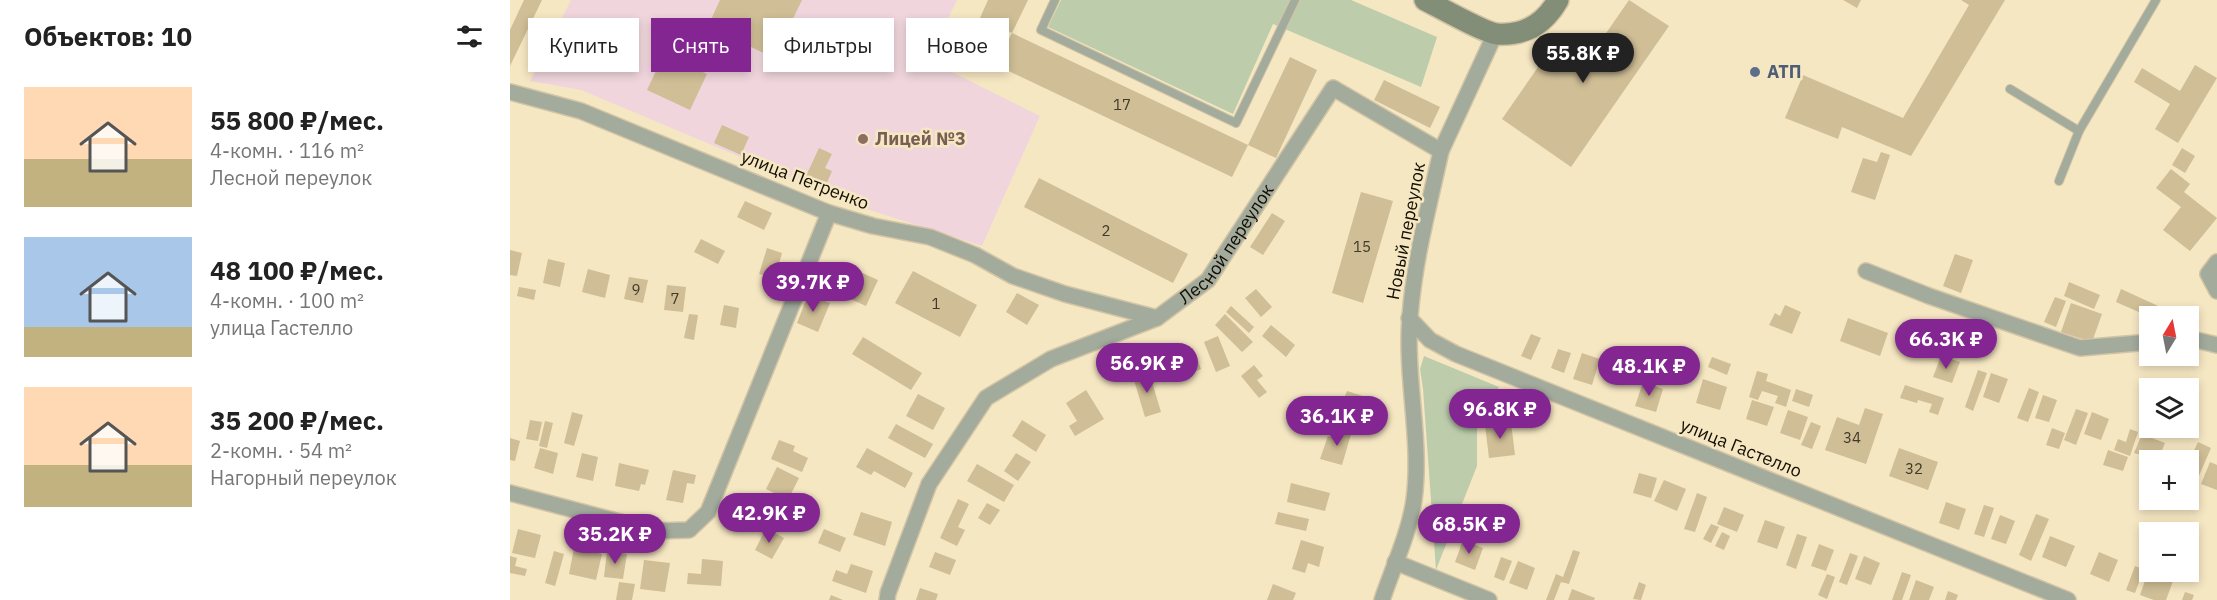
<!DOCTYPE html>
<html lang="ru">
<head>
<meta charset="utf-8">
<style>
	:root { --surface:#fff; --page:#f2f2f2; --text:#222; --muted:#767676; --accent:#832692 }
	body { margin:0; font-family:"IBM Plex Sans",sans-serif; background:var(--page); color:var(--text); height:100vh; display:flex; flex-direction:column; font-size:22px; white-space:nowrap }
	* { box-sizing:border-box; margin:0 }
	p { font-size:20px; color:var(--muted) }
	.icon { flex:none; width:33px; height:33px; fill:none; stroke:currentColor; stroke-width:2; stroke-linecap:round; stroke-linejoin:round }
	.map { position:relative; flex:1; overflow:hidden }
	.panel { display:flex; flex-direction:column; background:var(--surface); width:510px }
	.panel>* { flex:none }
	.top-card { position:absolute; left:18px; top:18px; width:570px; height:54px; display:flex; gap:12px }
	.needle { width:39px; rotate:10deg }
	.controls { position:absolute; left:1629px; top:306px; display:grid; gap:12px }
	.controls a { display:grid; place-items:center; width:60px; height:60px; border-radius:0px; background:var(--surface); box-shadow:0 3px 9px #0003; font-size:30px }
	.price { position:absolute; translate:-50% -51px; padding:0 14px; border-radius:21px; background:var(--accent); color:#fff; font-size:20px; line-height:39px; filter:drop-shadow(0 2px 3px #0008) }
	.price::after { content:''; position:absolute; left:50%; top:36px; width:18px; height:14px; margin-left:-9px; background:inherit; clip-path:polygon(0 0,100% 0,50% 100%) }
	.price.current { background:#222; color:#fff }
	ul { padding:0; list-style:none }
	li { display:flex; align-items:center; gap:18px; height:150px; padding:0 24px }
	li span { display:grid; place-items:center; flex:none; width:168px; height:120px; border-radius:0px; color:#555 }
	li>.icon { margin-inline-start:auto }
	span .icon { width:72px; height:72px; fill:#fffc; stroke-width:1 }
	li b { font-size:26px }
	h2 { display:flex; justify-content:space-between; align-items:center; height:72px; padding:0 24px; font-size:26px }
	.tag { padding:0 21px; border-radius:0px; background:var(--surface); box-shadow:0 3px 9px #0003; font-size:21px; line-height:54px }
	.tag.current { background:var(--accent); color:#fff }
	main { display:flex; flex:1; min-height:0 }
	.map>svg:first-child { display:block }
</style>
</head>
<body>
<main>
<section class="panel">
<h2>Объектов: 10<svg class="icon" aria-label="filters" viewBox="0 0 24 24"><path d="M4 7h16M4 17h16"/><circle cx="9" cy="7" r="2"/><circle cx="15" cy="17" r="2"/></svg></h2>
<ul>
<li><span style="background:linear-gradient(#ffd9b3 60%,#c2b280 0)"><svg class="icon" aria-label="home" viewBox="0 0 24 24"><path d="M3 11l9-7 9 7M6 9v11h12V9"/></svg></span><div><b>55 800 ₽/мес.</b><p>4-комн. · 116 m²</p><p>Лесной переулок</p></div></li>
<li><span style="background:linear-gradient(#a9c7e8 75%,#c2b280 0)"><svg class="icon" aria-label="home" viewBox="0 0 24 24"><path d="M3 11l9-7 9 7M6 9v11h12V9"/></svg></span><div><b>48 100 ₽/мес.</b><p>4-комн. · 100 m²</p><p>улица Гастелло</p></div></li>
<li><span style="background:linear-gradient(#ffd9b3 65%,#c2b280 0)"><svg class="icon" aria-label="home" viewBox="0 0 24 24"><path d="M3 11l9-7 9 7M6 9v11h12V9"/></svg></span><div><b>35 200 ₽/мес.</b><p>2-комн. · 54 m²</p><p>Нагорный переулок</p></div></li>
</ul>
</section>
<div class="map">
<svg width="1707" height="600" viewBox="0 0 1707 600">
	<rect width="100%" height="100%" fill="#f6e7c3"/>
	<path fill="#f0d6dc" d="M 61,0 L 447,0 L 418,60 L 530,116 L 472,246 L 347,206 L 71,90 L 20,81 Z"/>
	<g fill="#bdcdac">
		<path d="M 551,0 L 841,0 L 927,37 L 911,87 L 763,24 L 723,114 L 538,27 Z"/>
		<path d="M 914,356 L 989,387 L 967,428 L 967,466 L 926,570 L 913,389 L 910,369 Z"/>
	</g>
	<g fill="#cfbe96">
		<path d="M 14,0 L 32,0 L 0,66 L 0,30 Z"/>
		<path d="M 210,0 L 292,0 L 264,58 L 198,26 Z"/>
		<path d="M 478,0 L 518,0 L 502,33 L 470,18 Z"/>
		<path d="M 1119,0 L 1159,26 L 1061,167 L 992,119 L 1051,34 L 1081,55 Z"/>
		<path d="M 1333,0 L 1351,0 L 1347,8 Z"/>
		<path d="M 1451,0 L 1495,0 L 1401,156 L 1332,127 L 1328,139 L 1275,118 L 1293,75 L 1393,118 L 1459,5 Z"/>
		<path d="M 502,33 L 738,145 L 722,177 L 486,65 Z"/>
		<path d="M 154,54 L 197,74 L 180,110 L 137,90 Z"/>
		<path d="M 780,57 L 807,70 L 766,158 L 738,145 Z"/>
		<path d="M 1685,65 L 1707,78 L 1668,143 L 1645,129 L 1660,104 L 1624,82 L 1632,68 L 1670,91 Z"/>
		<path d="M 874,80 L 930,107 L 920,128 L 864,100 Z"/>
		<path d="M 212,125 L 239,137 L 231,155 L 204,143 Z"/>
		<path d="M 309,148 L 322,154 L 315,168 L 322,171 L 316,185 L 296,176 Z"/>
		<path d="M 1672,148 L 1685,156 L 1675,173 L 1662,165 Z"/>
		<path d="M 1371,152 L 1380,155 L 1365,200 L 1341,192 L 1353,158 L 1367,162 Z"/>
		<path d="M 1661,169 L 1680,184 L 1674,192 L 1707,218 L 1680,251 L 1653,230 L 1671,207 L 1646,188 Z"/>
		<path d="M 529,178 L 678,254 L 663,283 L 514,207 Z"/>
		<path d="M 851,192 L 883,201 L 853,303 L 822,293 Z"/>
		<path d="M 235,201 L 262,213 L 254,230 L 227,217 Z"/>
		<path d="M 762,213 L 775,221 L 753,255 L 740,247 Z"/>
		<path d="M 191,239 L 215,251 L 208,264 L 184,252 Z"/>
		<path d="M 257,248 L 272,253 L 265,278 L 249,274 Z"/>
		<path d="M 0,250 L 12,253 L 7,276 L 0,275 Z"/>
		<path d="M 1445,254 L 1463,260 L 1451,293 L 1433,286 Z"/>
		<path d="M 38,259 L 55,263 L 50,287 L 33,283 Z"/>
		<path d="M 78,269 L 100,275 L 95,298 L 72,292 Z"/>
		<path d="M 348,271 L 368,280 L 356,306 L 336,297 Z"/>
		<path d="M 403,271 L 467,305 L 450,337 L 385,303 Z"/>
		<path d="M 119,277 L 138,280 L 133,303 L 114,299 Z"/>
		<path d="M 1559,282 L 1590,295 L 1584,309 L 1554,296 Z"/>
		<path d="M 157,285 L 176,287 L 173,312 L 154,310 Z"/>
		<path d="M 9,287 L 26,290 L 24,300 L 7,296 Z"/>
		<path d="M 746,289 L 762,307 L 751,317 L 735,298 Z"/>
		<path d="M 1611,289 L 1666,314 L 1665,316 L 1640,317 L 1606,302 Z"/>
		<path d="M 507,293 L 529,305 L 517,325 L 496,312 Z"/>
		<path d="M 298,295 L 320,303 L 308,332 L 287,323 Z"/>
		<path d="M 1545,297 L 1556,301 L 1546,327 L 1534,322 Z"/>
		<path d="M 1561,303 L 1592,314 L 1582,342 L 1551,332 Z"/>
		<path d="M 214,305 L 229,308 L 226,328 L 210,325 Z"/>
		<path d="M 1275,305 L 1291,312 L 1282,334 L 1259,325 L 1265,313 L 1270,316 Z"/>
		<path d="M 721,306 L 744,327 L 739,333 L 716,312 Z"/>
		<path d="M 179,314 L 188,315 L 184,340 L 174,338 Z"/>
		<path d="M 715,314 L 743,342 L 732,352 L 705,325 Z"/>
		<path d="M 1338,318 L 1378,333 L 1370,356 L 1330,341 Z"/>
		<path d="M 761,325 L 785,345 L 776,357 L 752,336 Z"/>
		<path d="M 1021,334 L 1031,338 L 1021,360 L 1011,356 Z"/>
		<path d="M 708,336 L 720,366 L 706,372 L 694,342 Z"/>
		<path d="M 353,337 L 412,373 L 401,390 L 342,354 Z"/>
		<path d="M 683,348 L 691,369 L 673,376 L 665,355 Z"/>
		<path d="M 1048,349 L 1061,353 L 1054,373 L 1041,368 Z"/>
		<path d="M 1072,353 L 1090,359 L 1082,385 L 1063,379 Z"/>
		<path d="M 1102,354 L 1122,362 L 1117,376 L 1097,369 Z"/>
		<path d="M 1431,356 L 1450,362 L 1442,383 L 1423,377 Z"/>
		<path d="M 1202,357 L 1221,364 L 1217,375 L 1198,367 Z"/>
		<path d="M 744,365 L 753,376 L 747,380 L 757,392 L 749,398 L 731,376 Z"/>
		<path d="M 1468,370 L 1477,373 L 1463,411 L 1455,407 Z"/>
		<path d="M 1247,371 L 1258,374 L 1256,381 L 1281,390 L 1276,407 L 1265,403 L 1268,396 L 1252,391 L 1248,400 L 1239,397 Z"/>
		<path d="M 639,372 L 651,412 L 635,417 L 623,377 Z"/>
		<path d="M 1481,373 L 1498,379 L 1489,403 L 1473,397 Z"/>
		<path d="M 1193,379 L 1217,387 L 1210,410 L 1186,403 Z"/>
		<path d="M 1133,382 L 1153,389 L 1146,412 L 1125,406 Z"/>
		<path d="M 1395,385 L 1434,398 L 1428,415 L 1419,412 L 1422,404 L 1408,400 L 1407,403 L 1390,398 Z"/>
		<path d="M 1519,388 L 1529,392 L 1518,422 L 1507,418 Z"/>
		<path d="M 1286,389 L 1303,395 L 1299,407 L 1282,401 Z"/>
		<path d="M 576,390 L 594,419 L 565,436 L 559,426 L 567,421 L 556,403 Z"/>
		<path d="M 837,391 L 856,397 L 852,410 L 832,403 Z"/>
		<path d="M 408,394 L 435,408 L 423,430 L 396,416 Z"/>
		<path d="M 1533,395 L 1547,400 L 1539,422 L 1525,418 Z"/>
		<path d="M 1242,400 L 1264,407 L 1257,426 L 1236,419 Z"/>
		<path d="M 1355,408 L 1373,414 L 1356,464 L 1315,450 L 1327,417 L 1349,425 Z"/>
		<path d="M 1566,409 L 1578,413 L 1566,445 L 1554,440 Z"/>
		<path d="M 1278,410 L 1298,417 L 1290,440 L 1270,433 Z"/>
		<path d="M 62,412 L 73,415 L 64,446 L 54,443 Z"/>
		<path d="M 1582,412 L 1599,419 L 1591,440 L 1574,434 Z"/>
		<path d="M 20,420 L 32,422 L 28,441 L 16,439 Z"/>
		<path d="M 512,420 L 536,435 L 526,452 L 502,436 Z"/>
		<path d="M 35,421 L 43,423 L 37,448 L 29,446 Z"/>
		<path d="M 1001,422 L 1005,455 L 979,458 L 975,425 Z"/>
		<path d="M 1301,422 L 1311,426 L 1302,449 L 1291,445 Z"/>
		<path d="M 386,424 L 423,444 L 415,458 L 378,438 Z"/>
		<path d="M 831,427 L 842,431 L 832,465 L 810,459 L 818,436 L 827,439 Z"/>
		<path d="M 1542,428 L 1555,433 L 1549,449 L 1536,445 Z"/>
		<path d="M 1620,429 L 1628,432 L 1620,456 L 1604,450 L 1608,439 L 1616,442 Z"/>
		<path d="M 1632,434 L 1655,443 L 1648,460 L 1624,453 Z"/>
		<path d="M 0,438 L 10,441 L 5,461 L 0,460 Z"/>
		<path d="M 269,440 L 285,446 L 283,451 L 298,458 L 292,472 L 261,459 Z"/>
		<path d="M 1688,442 L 1701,448 L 1685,485 L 1678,482 L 1678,464 Z"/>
		<path d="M 30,448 L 48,453 L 43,474 L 24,468 Z"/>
		<path d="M 357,448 L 403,473 L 395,488 L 364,471 L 361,475 L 346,467 Z"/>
		<path d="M 1389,448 L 1428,462 L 1418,490 L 1379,476 Z"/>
		<path d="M 1598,450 L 1618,457 L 1613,471 L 1593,465 Z"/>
		<path d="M 72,453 L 88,457 L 83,481 L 66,477 Z"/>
		<path d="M 506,453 L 521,462 L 508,481 L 494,471 Z"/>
		<path d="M 1700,462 L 1707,465 L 1707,490 L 1691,484 Z"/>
		<path d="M 109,463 L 139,470 L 135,485 L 131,484 L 129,491 L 105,486 Z"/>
		<path d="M 467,464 L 504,485 L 494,502 L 457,481 Z"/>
		<path d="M 267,467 L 289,478 L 278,500 L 256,489 Z"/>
		<path d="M 163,470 L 186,475 L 184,484 L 177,483 L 173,503 L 156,500 Z"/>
		<path d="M 1129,473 L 1147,478 L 1141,498 L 1123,493 Z"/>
		<path d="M 1154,480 L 1176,489 L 1167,511 L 1144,501 Z"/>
		<path d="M 781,483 L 820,493 L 815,511 L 777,502 Z"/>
		<path d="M 1187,493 L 1197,497 L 1185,532 L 1174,529 Z"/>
		<path d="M 448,499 L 459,504 L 448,527 L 455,530 L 447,546 L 430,538 Z"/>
		<path d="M 1436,502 L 1456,509 L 1449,530 L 1429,523 Z"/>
		<path d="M 477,503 L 490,510 L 480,525 L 468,518 Z"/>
		<path d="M 1474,505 L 1484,508 L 1474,537 L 1464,534 Z"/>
		<path d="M 1214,507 L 1234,515 L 1227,532 L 1207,524 Z"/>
		<path d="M 351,512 L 382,522 L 375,546 L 343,535 Z"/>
		<path d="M 768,512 L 799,519 L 796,531 L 765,524 Z"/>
		<path d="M 1526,514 L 1539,519 L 1521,561 L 1509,555 Z"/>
		<path d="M 1490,515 L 1505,521 L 1496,544 L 1481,539 Z"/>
		<path d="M 1255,520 L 1275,527 L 1267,549 L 1247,542 Z"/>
		<path d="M 1201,524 L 1209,527 L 1201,543 L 1193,539 Z"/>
		<path d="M 256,528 L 274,538 L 262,559 L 245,550 Z"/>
		<path d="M 8,529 L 31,535 L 25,558 L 2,553 Z"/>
		<path d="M 314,529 L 336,538 L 330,552 L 308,543 Z"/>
		<path d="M 1212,532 L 1220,536 L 1214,550 L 1205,546 Z"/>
		<path d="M 1287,534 L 1297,537 L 1286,569 L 1276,565 Z"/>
		<path d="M 1540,536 L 1565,546 L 1556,567 L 1532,557 Z"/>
		<path d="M 791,540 L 814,547 L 809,567 L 798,563 L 795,573 L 782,569 Z"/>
		<path d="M 953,540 L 973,548 L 965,570 L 945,562 Z"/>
		<path d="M 1309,544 L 1324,550 L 1316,571 L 1301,566 Z"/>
		<path d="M 64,548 L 92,554 L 86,580 L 59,574 Z"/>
		<path d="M 1063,550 L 1070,552 L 1059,584 L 1051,582 L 1044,600 L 1036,600 L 1046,574 L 1053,577 Z"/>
		<path d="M 44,551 L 54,554 L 45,586 L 35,583 Z"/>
		<path d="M 97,551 L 117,554 L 113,579 L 94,577 Z"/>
		<path d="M 425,552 L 446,560 L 440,575 L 419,567 Z"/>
		<path d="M 1589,552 L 1608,560 L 1599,582 L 1580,574 Z"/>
		<path d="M 1340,553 L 1348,556 L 1337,585 L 1329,582 Z"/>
		<path d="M 0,556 L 7,558 L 5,566 L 17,569 L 15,576 L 0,573 Z"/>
		<path d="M 1354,556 L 1370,563 L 1361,585 L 1345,579 Z"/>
		<path d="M 991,557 L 1002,561 L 994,581 L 984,577 Z"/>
		<path d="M 192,559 L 213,561 L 211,586 L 177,584 L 178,573 L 191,574 Z"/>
		<path d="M 134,560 L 160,563 L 155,592 L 130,589 Z"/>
		<path d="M 1008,561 L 1025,568 L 1017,590 L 999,583 Z"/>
		<path d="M 341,564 L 363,571 L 356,593 L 322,581 L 326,570 L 337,574 Z"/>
		<path d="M 1625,566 L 1634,569 L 1625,593 L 1616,590 Z"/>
		<path d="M 1392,572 L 1401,575 L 1392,600 L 1382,600 Z"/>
		<path d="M 1638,572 L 1663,581 L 1656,600 L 1644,600 L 1630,595 Z"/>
		<path d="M 1317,574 L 1325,577 L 1317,599 L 1308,595 Z"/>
		<path d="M 1406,580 L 1424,587 L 1419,600 L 1399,600 Z"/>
		<path d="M 109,582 L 125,584 L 122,600 L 106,600 Z"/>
		<path d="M 1129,582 L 1136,585 L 1131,600 L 1123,599 Z"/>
		<path d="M 763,584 L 786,593 L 783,600 L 757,600 Z"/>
		<path d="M 410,588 L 428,594 L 426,600 L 406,600 Z"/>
		<path d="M 1062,589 L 1085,598 L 1084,600 L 1058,600 Z"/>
		<path d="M 1438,591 L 1448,595 L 1446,600 L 1435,600 Z"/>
		<path d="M 1675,592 L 1684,595 L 1682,600 L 1672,600 Z"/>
		<path d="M 321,595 L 333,600 L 319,600 Z"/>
	</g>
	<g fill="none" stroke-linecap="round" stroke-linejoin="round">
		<g stroke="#d2c4a4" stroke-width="10">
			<g id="lane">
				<path d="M 545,0 L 531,30 L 726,123 L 785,0"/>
				<path d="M 1500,89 L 1569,131 L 1646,0"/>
				<path d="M 1549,181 L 1569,131"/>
			</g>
		</g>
		<g stroke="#d2c4a4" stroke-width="18">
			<g id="street">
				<path d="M 0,92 L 71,111 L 319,213 L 363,226 L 420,237 L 465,255 L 503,276 L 555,294 L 647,318"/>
				<path d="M 1707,262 L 1698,274 L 1707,291"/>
				<path d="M 1356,271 L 1419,296 L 1570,348 L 1640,342"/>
				<path d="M 899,318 L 920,340 L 946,354 L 1558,600"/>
				<path d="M 1678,338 L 1707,345"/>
				<path d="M 0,493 L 144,531 L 179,530 L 198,512 L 319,213"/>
				<path d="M 885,562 L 979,600"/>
				<path id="s1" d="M 377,600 L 378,593 L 419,484 L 476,398 L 541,359 L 647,318 L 698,280 L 823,88 L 931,151 L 985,34"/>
				<path d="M 872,600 C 883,567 899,534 904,500 C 912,440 895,378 900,317 C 904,261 919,206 931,151"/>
			</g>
		</g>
		<g stroke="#d2c4a4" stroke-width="24">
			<path id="secondary" d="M 915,0 C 929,7 975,33 987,34 C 1015,36 1035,23 1048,0"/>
		</g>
		<use href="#lane" stroke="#a3ab9d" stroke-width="8"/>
		<use href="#street" stroke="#a3ab9d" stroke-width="15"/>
		<use href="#secondary" stroke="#828e78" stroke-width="21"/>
	</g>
	<circle fill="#5c6f8a" stroke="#f6e7c3" stroke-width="2" cx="1245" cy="72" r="6"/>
	<circle fill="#8d6e63" stroke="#f6e7c3" stroke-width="2" cx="353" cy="139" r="6"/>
	<g text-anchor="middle" stroke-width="5" stroke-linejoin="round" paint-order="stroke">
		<g font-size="15" fill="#423a28">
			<text x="612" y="110">17</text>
			<text x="596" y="236">2</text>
			<text x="852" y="252">15</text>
			<text x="126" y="295">9</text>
			<text x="165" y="304">7</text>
			<text x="426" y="309">1</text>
			<text x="1342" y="443">34</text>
			<text x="1404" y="474">32</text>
		</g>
		<g font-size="18" font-weight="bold" fill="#4e5e75" stroke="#f6e7c3" text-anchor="start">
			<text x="1257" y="78">АТП</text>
		</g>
		<g font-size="18" font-weight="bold" fill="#785e54" stroke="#f6e7c3" text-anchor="start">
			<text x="365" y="145">Лицей №3</text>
		</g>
		<g font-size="18" fill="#130e03" stroke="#f6e7c3">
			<text transform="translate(295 180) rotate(21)" y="6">улица Петренко</text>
			<text transform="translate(896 231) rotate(-79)" y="6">Новый переулок</text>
			<text dy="6" stroke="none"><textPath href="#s1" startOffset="519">Лесной переулок</textPath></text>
			<text transform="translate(1231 448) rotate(22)" y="6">улица Гастелло</text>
		</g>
	</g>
</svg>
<div class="controls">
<a><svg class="needle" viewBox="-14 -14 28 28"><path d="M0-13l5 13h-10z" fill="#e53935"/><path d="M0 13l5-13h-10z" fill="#767676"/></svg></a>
<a><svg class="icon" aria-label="layers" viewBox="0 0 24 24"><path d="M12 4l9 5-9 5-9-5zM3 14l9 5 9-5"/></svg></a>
<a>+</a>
<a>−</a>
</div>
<b class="price current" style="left:1073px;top:84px">55.8K ₽</b>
<b class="price" style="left:303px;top:313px">39.7K ₽</b>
<b class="price" style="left:1436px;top:370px">66.3K ₽</b>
<b class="price" style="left:637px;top:394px">56.9K ₽</b>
<b class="price" style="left:1139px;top:397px">48.1K ₽</b>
<b class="price" style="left:990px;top:440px">96.8K ₽</b>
<b class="price" style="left:827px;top:447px">36.1K ₽</b>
<b class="price" style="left:259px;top:544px">42.9K ₽</b>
<b class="price" style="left:959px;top:555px">68.5K ₽</b>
<b class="price" style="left:105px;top:565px">35.2K ₽</b>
<div class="top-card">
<a class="tag">Купить</a>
<a class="tag current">Снять</a>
<a class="tag">Фильтры</a>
<a class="tag">Новое</a>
</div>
</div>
</main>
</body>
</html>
